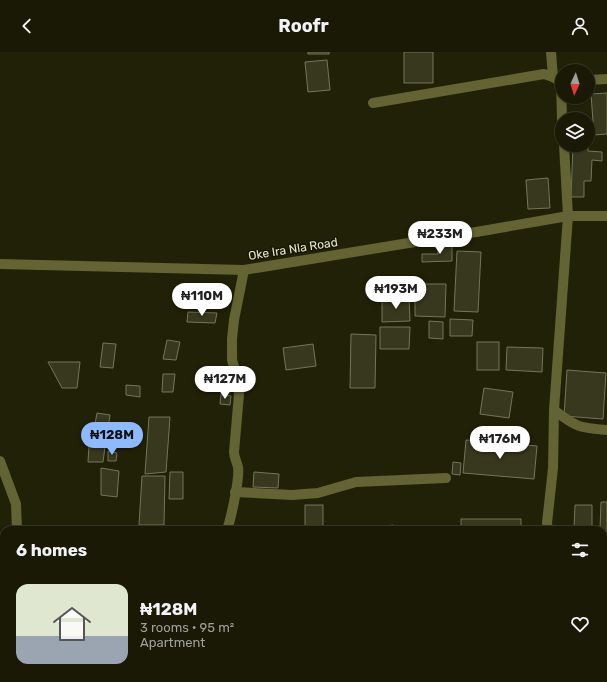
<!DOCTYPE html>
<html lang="en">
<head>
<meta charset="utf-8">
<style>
	:root { --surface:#191906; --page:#222210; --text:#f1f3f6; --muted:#9fa09b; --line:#373828; --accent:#8eb9fc }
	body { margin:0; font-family:Rubik,sans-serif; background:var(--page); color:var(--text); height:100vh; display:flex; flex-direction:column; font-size:15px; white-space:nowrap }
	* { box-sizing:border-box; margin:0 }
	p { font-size:13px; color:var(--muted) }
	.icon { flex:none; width:22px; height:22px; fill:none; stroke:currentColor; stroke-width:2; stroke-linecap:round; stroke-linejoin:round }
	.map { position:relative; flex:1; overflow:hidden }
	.sheet { position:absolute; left:0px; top:474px; width:607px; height:156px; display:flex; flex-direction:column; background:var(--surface); border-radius:12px 12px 0 0; box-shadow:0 1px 3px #0004,0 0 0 1px var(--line) }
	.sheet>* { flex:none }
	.needle { width:26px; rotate:184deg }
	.buttons { position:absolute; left:555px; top:12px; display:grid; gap:8px }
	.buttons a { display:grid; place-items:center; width:40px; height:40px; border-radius:50%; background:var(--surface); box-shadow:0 1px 3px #0004,0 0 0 1px var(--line); font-size:20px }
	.price { position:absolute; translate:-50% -34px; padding:0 9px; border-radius:14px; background:#fff; color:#222; font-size:13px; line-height:26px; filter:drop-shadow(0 1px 2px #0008) }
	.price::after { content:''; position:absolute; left:50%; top:24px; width:12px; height:9px; margin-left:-6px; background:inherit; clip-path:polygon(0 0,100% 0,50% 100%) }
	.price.on { background:var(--accent); color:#111 }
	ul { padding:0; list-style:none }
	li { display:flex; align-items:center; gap:12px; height:100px; padding:0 16px }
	li span { display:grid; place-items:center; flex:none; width:112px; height:80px; border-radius:12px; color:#555 }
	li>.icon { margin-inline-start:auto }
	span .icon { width:48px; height:48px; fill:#fffc; stroke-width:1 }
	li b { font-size:17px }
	h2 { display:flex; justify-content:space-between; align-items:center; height:48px; padding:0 16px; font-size:17px }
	header { display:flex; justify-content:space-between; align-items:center; height:52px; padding:0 16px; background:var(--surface); font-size:18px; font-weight:700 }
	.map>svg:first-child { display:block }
</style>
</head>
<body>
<header><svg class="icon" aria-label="back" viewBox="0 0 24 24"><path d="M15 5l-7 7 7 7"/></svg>Roofr<svg class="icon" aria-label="person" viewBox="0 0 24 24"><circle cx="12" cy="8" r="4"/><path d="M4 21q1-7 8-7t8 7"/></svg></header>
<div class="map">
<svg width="607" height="630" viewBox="0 0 607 630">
	<rect width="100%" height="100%" fill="#212108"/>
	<g fill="#38381e" stroke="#747559">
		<rect x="308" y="0" width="21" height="2"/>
		<rect x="404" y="0" width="29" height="31"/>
		<path d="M 327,8 L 330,38 L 308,40 L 305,10 Z"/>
		<path d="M 607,41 L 607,82 L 594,83 L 591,42 Z"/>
		<path d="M 573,93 L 588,93 L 588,99 L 602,100 L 602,109 L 592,108 L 591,129 L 584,129 L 584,145 L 571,145 Z"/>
		<path d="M 548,126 L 550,156 L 528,157 L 526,128 Z"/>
		<path d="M 438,193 L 452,193 L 452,209 L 422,210 L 422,202 L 438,202 Z"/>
		<path d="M 457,199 L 481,200 L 478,260 L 454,259 Z"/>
		<path d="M 415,232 L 446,232 L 445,265 L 415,264 Z"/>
		<path d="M 409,245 L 410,269 L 382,270 L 382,246 Z"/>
		<path d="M 188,260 L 217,261 L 215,271 L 187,270 Z"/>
		<path d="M 450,267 L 473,268 L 472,284 L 450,284 Z"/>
		<path d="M 429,269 L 443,270 L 443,287 L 429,286 Z"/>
		<path d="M 380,275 L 410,275 L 409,297 L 380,297 Z"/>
		<path d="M 351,282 L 376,283 L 375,336 L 350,336 Z"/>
		<path d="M 167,288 L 180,290 L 176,308 L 163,307 Z"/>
		<rect x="477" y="290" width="22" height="28"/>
		<path d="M 103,291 L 116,292 L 113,316 L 100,315 Z"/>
		<path d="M 313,292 L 316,314 L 286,318 L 283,296 Z"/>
		<path d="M 507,295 L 543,296 L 542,320 L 506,318 Z"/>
		<path d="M 48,310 L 80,310 L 77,336 L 62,336 Z"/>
		<path d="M 567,318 L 606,321 L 603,367 L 564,364 Z"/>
		<path d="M 163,322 L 175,322 L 173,340 L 162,340 Z"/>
		<path d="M 126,333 L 140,334 L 140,345 L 126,343 Z"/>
		<path d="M 484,336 L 513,340 L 509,366 L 480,362 Z"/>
		<path d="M 221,342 L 231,344 L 230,353 L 220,352 Z"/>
		<path d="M 97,361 L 110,363 L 106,389 L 92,388 Z"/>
		<path d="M 149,365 L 170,365 L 166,420 L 145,422 Z"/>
		<path d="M 466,388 L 537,394 L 534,427 L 463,421 Z"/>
		<path d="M 89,393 L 105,395 L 103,410 L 88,410 Z"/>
		<path d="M 108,399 L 117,401 L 116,409 L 108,409 Z"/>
		<path d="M 453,410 L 461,411 L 460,423 L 452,422 Z"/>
		<path d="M 101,416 L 119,419 L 117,445 L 101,443 Z"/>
		<path d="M 170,420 L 183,420 L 183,447 L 169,447 Z"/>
		<path d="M 254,420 L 279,422 L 278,436 L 253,435 Z"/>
		<path d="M 142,424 L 165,424 L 164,473 L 139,473 Z"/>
		<path d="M 601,450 L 607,450 L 607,480 L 600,478 Z"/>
		<rect x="305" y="453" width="18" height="25"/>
		<path d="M 575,453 L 592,453 L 592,478 L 574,478 Z"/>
		<rect x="461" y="467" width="60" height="11"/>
		<path d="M 393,473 L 394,478 L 364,478 Z"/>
		<path d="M 358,474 L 358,478 L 332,478 L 332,476 Z"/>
		<path d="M 603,544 L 607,545 L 607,595 L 603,595 Z"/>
		<path d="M 85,626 L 85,630 L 69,630 L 68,627 Z"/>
		<path d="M 382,626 L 401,626 L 401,630 L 381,630 Z"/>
	</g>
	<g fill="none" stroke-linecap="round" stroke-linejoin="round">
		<g stroke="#636333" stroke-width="10">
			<path d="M 551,0 L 553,25"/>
			<path d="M 588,28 L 607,27"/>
			<path d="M 373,51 L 544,22 L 553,25 L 561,30 L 562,67"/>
			<path d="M 0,212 L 244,218"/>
			<path d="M 554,358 C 576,375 579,376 607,378"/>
			<path d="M 0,409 L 16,452 L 17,478"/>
			<path d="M 235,440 L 292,443 L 318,441 L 356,430 L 446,426"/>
			<path d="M 227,478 C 231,466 240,426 238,415 C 237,410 234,406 234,400 L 239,342 L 236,321 L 232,308 L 232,287 L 234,268 L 244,218 L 488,178 L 568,164 L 607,164"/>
			<path d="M 548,478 L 547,471 L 553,416 L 554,358 L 568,164 L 564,93"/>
			<path d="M 12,626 L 12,630"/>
			<path d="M 544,630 L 544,626"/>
		</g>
	</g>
	<g text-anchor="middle" stroke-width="3" stroke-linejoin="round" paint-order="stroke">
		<g font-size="12" fill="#e6e6d7" stroke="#181801">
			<text transform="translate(293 197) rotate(-9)" y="4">Oke Ira Nla Road</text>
		</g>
	</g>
</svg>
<div class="buttons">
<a><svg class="needle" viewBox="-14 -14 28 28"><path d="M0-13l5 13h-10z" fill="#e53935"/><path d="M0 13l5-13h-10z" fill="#9fa09b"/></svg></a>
<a><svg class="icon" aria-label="layers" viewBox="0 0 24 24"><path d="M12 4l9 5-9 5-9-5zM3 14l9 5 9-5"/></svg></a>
</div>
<b class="price" style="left:440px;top:203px">₦233M</b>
<b class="price" style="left:396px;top:258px">₦193M</b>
<b class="price" style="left:202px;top:265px">₦110M</b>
<b class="price" style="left:225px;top:348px">₦127M</b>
<b class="price on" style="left:112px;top:404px">₦128M</b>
<b class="price" style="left:500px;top:408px">₦176M</b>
<section class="sheet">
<h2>6 homes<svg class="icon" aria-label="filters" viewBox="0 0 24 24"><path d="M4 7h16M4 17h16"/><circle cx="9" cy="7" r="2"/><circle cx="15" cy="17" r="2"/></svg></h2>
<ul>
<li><span style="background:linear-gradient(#dfe7d0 65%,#9aa5b1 0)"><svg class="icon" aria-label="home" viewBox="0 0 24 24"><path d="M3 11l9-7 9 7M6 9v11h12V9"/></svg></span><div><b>₦128M</b><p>3 rooms · 95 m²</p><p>Apartment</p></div><svg class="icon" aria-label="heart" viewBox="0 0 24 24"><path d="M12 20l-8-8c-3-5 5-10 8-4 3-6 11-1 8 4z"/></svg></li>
</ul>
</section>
</div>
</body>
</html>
